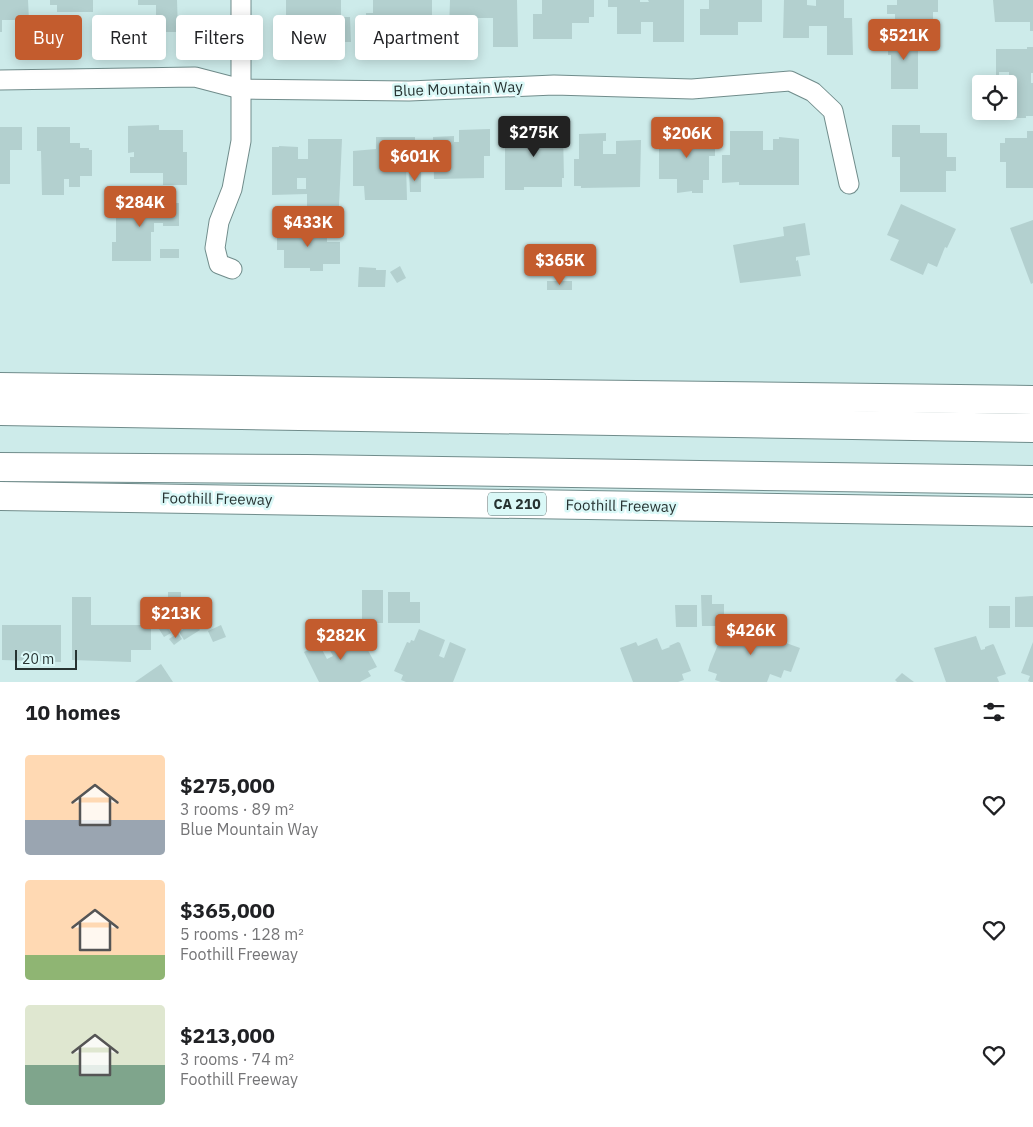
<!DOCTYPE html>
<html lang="en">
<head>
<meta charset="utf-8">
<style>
	:root { --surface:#fff; --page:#f2f2f2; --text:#202124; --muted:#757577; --accent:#c35c2e }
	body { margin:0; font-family:"IBM Plex Sans",sans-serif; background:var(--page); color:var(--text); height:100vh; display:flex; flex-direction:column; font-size:19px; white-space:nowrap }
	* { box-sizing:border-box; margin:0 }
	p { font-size:16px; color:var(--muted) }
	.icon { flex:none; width:28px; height:28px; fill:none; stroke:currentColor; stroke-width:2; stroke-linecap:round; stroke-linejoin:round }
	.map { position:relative; height:682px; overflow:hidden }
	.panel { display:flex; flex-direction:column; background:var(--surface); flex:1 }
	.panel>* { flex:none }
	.guide { position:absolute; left:15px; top:15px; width:500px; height:45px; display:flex; gap:10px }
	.tools { position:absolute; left:972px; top:75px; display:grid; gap:10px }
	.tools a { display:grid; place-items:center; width:45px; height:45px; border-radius:5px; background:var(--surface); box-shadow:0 2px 12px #0003; font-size:25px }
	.scale { position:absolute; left:15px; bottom:12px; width:62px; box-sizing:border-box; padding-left:5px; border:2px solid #263231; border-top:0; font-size:14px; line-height:18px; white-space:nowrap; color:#263231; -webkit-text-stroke:4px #daf8f7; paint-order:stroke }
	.price { position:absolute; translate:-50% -42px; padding:0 11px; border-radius:5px; background:var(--accent); color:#fff; font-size:16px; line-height:32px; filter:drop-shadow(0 1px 2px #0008) }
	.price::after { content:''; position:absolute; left:50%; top:30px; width:15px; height:11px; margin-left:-8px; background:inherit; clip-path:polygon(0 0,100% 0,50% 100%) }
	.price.active { background:#222; color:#fff }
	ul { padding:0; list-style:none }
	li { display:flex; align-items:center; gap:15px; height:125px; padding:0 25px }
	li span { display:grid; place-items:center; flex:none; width:140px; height:100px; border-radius:5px; color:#555 }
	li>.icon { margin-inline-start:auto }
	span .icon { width:60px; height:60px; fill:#fffc; stroke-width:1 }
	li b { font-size:21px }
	h2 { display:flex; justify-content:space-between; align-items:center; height:60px; padding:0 25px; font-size:21px }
	.tag { padding:0 18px; border-radius:5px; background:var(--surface); box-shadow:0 2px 12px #0003; font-size:18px; line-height:45px }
	.tag.active { background:var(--accent); color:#fff }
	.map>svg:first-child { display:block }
</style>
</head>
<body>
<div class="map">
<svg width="1033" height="682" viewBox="0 0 1033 682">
	<rect width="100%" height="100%" fill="#cdebea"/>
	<g fill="#b3d0cf" fill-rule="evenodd">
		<path d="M 0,0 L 28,0 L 29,20 L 2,20 L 2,32 L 0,32 Z"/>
		<path d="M 50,0 L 93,0 L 93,12 L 57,12 L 57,5 L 50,5 Z"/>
		<path d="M 138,0 L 177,0 L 178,32 L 156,32 L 156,5 L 138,5 Z"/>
		<path d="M 286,0 L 341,0 L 341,17 L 350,17 L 351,42 L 309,42 L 309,30 L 286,30 Z"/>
		<path d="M 373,0 L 432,0 L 432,30 L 409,30 L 409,21 L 398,21 L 397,40 L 366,40 L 366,13 L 373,13 Z"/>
		<path d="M 450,0 L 517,0 L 518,47 L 493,47 L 493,18 L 474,18 L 474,30 L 449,30 Z"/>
		<path d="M 542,0 L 594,0 L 594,17 L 589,17 L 589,23 L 572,23 L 572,39 L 533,39 L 533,14 L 542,14 Z"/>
		<path d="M 608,0 L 640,0 L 640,2 L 649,2 L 648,0 L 684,0 L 684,42 L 653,42 L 653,22 L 641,22 L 641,34 L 617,34 L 617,7 L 608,7 Z"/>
		<path d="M 709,0 L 762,0 L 762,22 L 738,22 L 738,35 L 700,35 L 700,9 L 709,9 Z"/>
		<path d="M 784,0 L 807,0 L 807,5 L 816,6 L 816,0 L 844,0 L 844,18 L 852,18 L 853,55 L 827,55 L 827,26 L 809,26 L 809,38 L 783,38 Z"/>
		<path d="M 897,0 L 938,0 L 938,12 L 933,12 L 933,32 L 895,32 L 895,14 L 887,14 L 887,5 L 897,5 Z"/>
		<path d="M 993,0 L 1033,0 L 1033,31 L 1030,31 L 1030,22 L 995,22 Z"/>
		<path d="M 888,35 L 918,35 L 918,89 L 891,89 L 891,55 L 888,55 Z"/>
		<path d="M 1027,47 L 1033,47 L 1033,73 L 1031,73 L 1031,83 L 1033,83 L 1033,116 L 1026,116 L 1026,118 L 1014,118 L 1014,109 L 1009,109 L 1009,84 L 996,84 L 996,49 L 1027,49 ZM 999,72 L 1009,72 L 1009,81 L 999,81 Z"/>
		<path d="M 556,122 L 557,133 L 563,133 L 564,178 L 562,178 L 562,187 L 524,187 L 524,190 L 505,190 L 505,129 L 537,128 L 537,141 L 542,141 L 542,134 L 545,134 L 545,123 Z"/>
		<path d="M 159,125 L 159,130 L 183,130 L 183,152 L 187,152 L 187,185 L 163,185 L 163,173 L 130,173 L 130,157 L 134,157 L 134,152 L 128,153 L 128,126 Z"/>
		<path d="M 892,125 L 920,125 L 920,133 L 947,133 L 947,157 L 956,157 L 956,171 L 946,171 L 946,192 L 900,192 L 900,157 L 892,157 Z"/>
		<path d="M 0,127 L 22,127 L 22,150 L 10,150 L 10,184 L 0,184 Z"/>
		<path d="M 37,127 L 70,127 L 70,143 L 80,143 L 80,148 L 89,148 L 89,150 L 92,150 L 92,176 L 80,176 L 80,187 L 69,187 L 69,179 L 64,179 L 64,195 L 42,195 L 41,151 L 37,151 Z"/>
		<path d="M 490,129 L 490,156 L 484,156 L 484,178 L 434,179 L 433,137 L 454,136 L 454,142 L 459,142 L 459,130 Z"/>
		<path d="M 684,130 L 715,130 L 715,156 L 709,156 L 709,180 L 703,180 L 703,193 L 692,193 L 692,191 L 677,193 L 677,179 L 659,179 L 659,137 L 684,137 Z"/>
		<path d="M 730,131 L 763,131 L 763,150 L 773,150 L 773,139 L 779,139 L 779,137 L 799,139 L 799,185 L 739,185 L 739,182 L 722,183 L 722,155 L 730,155 Z"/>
		<path d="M 1027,131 L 1033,131 L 1033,188 L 1006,188 L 1006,162 L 1000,162 L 1000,143 L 1005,143 L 1005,138 L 1027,138 Z"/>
		<path d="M 606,133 L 606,141 L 603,141 L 603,154 L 616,154 L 616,141 L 641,140 L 640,187 L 581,188 L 581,186 L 574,186 L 574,159 L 579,159 L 579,134 Z"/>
		<path d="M 376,137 L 415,137 L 415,162 L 406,162 L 407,200 L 365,200 L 364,186 L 353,186 L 353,151 L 376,149 Z"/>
		<path d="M 308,139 L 342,139 L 339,206 L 307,206 L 307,194 L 272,195 L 272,147 L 279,147 L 279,146 L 298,147 L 298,159 L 308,159 ZM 297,178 L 306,178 L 306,189 L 297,189 Z"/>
		<path d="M 409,172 L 421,172 L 421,192 L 410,192 Z"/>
		<path d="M 127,201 L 154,201 L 154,208 L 163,208 L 163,203 L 179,203 L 179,226 L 163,226 L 163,223 L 154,223 L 154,232 L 151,232 L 151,261 L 112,261 L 112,242 L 116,242 L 116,203 L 127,203 Z"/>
		<path d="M 901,204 L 956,229 L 947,248 L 945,247 L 937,267 L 928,263 L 923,275 L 890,260 L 899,240 L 887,235 Z"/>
		<path d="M 1033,220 L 1033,283 L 1031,284 L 1010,228 Z"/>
		<path d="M 292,222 L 320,222 L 320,238 L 327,238 L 327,242 L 340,242 L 340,264 L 323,264 L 323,271 L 310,271 L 310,268 L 284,268 L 284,250 L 277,250 L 277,237 L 292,237 Z"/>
		<path d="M 805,223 L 810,255 L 796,257 L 796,261 L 798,260 L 801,276 L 740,283 L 733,245 L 784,236 L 783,227 Z"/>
		<rect x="160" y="249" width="19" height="9"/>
		<path d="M 400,266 L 406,278 L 397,283 L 390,272 Z"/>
		<path d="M 359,267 L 376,268 L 376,270 L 386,270 L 385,287 L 358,287 Z"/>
		<rect x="547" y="281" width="25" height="9"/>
		<rect x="362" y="590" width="21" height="33"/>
		<rect x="168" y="592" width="13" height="10"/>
		<path d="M 388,592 L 410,592 L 410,602 L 420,602 L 420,623 L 388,623 Z"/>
		<path d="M 701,595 L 712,595 L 712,604 L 724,604 L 724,626 L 702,626 Z"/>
		<path d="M 1033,596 L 1033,627 L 1015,627 L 1015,597 Z"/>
		<path d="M 72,597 L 91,597 L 91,625 L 151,625 L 151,650 L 131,650 L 131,662 L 72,660 Z"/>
		<path d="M 675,605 L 697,605 L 697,627 L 676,627 Z"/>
		<rect x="989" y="606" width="21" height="22"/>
		<path d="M 199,613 L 206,622 L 200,627 L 193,618 Z"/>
		<path d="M 739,618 L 768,628 L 763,640 L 777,645 L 778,640 L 800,648 L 791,672 L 784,670 L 781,678 L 770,674 L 767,682 L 721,682 L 715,680 L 717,674 L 708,671 L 710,664 L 719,642 L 721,640 L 727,642 L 731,631 L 734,632 Z"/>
		<path d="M 194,622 L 200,630 L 184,640 L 179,632 Z"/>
		<path d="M 2,625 L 61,625 L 61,662 L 2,660 Z"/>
		<path d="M 166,625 L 171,633 L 164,637 L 159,629 Z"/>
		<path d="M 221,625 L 226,637 L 213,642 L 208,631 Z"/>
		<path d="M 419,629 L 445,640 L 439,656 L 444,658 L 450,642 L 466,649 L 453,682 L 406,682 L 401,680 L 403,675 L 394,671 L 407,642 L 410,643 L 411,640 L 414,641 Z"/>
		<path d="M 347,630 L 354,645 L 363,641 L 377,667 L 368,671 L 371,676 L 360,682 L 319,682 L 304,652 L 319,644 L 327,659 L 333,656 L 325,641 Z"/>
		<path d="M 178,633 L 182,639 L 174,645 L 169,639 Z"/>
		<path d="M 976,636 L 981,650 L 985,649 L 985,647 L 993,644 L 994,645 L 1006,674 L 997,677 L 999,682 L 946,682 L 934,648 Z"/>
		<path d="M 657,638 L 662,650 L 670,647 L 669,646 L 678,642 L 680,643 L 691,671 L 682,674 L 684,680 L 678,682 L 633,682 L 620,648 L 636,642 L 638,646 Z"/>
		<path d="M 1033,642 L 1033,682 L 1030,682 L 1028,681 L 1030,676 L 1021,673 Z"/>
		<path d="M 161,664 L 173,682 L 135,682 Z"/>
		<path d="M 902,673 L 914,682 L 897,682 L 895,680 Z"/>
	</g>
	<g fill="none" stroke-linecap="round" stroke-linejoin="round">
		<g stroke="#708c8b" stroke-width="21">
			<g id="street">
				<path d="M 0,80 L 195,77 L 241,89 L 409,91 L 554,85 L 692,89 L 790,81 L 813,92 L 833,111 L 849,184"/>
				<path d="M 232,269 L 219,264 L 215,248 L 219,222 L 232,189 L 241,141 L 241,0"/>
			</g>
		</g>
		<g stroke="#708c8b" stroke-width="30">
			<g id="highway">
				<path d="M 0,387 L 1033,400"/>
				<path d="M 0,411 L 1033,428"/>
				<path d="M 0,467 L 307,469 L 1033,480"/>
				<path d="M 0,496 L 1033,512"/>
			</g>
		</g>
		<use href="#street" stroke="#fff" stroke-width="19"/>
		<use href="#highway" stroke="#fff" stroke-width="28"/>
	</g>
	<g text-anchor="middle" stroke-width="5" stroke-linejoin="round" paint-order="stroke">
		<rect fill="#daf8f7" stroke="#5c6d6c" stroke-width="1" x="488" y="492.5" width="58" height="23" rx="4"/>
		<g font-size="14" font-weight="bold" fill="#263231">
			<text x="517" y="509">CA 210</text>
		</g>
		<g font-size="15" fill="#263231" stroke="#daf8f7">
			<text transform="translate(458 89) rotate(-2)" y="5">Blue Mountain Way</text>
			<text transform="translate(217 499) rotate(1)" y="5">Foothill Freeway</text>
			<text transform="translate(621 506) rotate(1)" y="5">Foothill Freeway</text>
		</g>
	</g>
</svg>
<div class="tools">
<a><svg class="icon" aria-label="locate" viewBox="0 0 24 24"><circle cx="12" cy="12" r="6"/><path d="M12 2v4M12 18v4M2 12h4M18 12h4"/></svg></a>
</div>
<div class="scale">20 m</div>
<b class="price" style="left:904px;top:61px">$521K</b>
<b class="price active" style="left:534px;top:158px">$275K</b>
<b class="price" style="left:687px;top:159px">$206K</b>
<b class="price" style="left:415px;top:182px">$601K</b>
<b class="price" style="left:140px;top:228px">$284K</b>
<b class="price" style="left:308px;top:248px">$433K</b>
<b class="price" style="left:560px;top:286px">$365K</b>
<b class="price" style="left:176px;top:639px">$213K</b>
<b class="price" style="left:751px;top:656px">$426K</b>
<b class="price" style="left:341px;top:661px">$282K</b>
<div class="guide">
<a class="tag active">Buy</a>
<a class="tag">Rent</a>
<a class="tag">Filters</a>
<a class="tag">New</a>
<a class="tag">Apartment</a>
</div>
</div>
<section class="panel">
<h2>10 homes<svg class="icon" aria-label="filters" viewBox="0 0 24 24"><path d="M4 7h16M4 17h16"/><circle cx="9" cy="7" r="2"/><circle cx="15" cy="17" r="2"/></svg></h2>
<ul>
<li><span style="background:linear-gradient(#ffd9b3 65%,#9aa5b1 0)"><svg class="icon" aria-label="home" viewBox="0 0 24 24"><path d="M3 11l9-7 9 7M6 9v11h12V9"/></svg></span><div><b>$275,000</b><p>3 rooms · 89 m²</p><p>Blue Mountain Way</p></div><svg class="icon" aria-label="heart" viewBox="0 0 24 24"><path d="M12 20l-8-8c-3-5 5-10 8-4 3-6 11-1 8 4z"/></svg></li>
<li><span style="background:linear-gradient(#ffd9b3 75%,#8fb573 0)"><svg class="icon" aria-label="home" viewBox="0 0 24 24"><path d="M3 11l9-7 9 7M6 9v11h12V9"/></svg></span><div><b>$365,000</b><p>5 rooms · 128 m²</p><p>Foothill Freeway</p></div><svg class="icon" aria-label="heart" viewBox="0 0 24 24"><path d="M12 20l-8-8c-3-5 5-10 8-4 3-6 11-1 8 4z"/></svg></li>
<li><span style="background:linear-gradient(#dfe7d0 60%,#7fa58c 0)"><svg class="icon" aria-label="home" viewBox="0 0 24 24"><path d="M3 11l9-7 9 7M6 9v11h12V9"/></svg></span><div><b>$213,000</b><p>3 rooms · 74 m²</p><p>Foothill Freeway</p></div><svg class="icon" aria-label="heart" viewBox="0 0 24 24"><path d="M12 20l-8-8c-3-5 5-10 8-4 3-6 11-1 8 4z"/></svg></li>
</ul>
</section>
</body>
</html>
